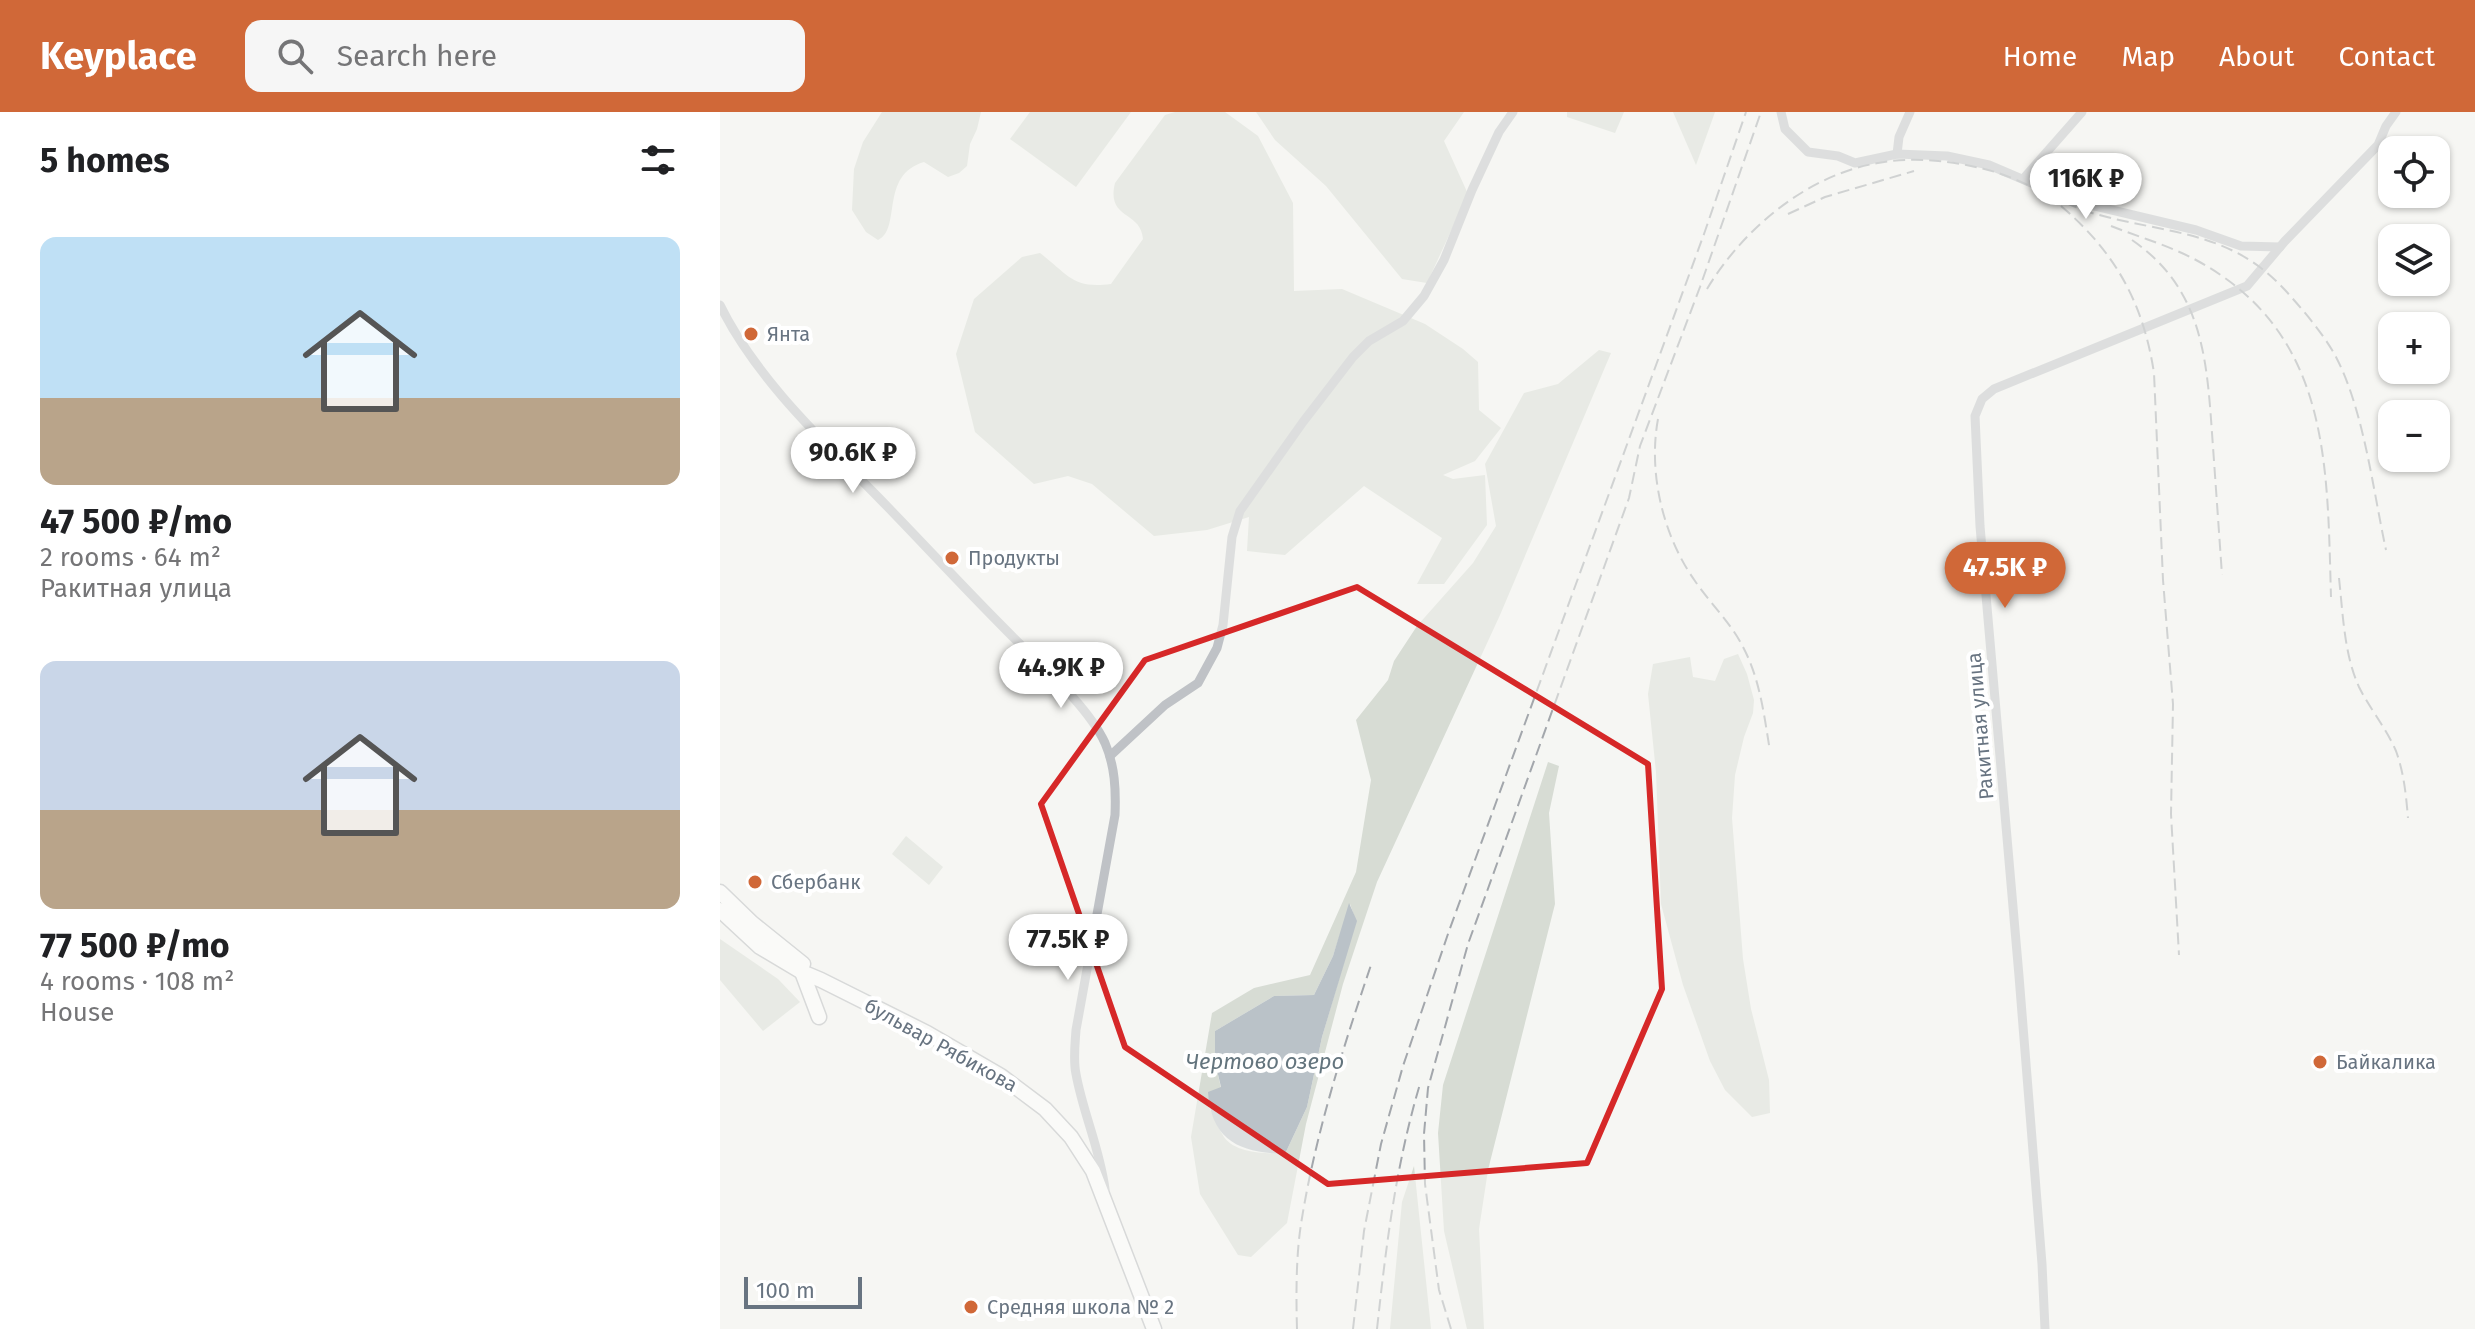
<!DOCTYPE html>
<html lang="en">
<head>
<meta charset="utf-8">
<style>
	:root { --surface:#fff; --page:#f6f6f6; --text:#202124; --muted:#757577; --accent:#d06838 }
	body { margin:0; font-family:"Fira Sans",sans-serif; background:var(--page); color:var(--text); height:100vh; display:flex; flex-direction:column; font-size:30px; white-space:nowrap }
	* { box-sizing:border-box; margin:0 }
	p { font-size:26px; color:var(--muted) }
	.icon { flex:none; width:44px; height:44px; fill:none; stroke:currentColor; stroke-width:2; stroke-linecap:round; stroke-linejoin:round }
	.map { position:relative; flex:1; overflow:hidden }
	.details { display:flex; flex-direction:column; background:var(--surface); width:720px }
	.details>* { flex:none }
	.controls { position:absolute; left:1658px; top:24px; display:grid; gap:16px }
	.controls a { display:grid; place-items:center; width:72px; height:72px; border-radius:16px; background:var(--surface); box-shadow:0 2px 6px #0004; font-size:40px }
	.scale { position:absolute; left:24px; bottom:20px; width:118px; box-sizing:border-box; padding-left:8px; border:4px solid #687481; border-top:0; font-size:22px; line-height:28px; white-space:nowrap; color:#687481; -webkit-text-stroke:6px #fff; paint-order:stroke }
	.price { position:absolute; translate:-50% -68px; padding:0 18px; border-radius:28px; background:#fff; color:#222; font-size:26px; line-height:52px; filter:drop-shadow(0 2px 4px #0008) }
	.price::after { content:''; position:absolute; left:50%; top:48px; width:24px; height:18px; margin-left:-12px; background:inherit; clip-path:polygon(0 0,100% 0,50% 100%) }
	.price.selected { background:var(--accent); color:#fff }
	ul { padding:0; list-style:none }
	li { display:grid; align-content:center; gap:16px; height:424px; padding:0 40px }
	li span { display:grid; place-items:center; height:248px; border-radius:16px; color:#555 }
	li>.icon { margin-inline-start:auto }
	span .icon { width:144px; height:144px; fill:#fffc; stroke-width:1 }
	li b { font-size:34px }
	h2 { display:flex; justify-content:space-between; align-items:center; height:96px; padding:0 40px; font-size:34px }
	header { display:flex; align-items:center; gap:48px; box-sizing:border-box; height:112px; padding:0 40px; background:var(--accent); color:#fff }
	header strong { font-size:38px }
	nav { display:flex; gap:44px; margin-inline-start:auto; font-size:28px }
	.search { width:560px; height:72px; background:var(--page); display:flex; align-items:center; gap:20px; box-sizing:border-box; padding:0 28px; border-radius:16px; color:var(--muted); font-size:30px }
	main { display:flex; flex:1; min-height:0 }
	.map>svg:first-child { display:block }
</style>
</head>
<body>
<header>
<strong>Keyplace</strong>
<div class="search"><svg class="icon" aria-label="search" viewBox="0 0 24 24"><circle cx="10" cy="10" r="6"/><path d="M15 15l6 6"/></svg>Search here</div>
<nav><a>Home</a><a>Map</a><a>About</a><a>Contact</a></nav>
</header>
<main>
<section class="details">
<h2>5 homes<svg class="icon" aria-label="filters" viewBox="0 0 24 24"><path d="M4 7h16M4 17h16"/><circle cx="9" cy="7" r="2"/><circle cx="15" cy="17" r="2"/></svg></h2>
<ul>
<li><span style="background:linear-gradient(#bfe0f5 65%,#b9a48a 0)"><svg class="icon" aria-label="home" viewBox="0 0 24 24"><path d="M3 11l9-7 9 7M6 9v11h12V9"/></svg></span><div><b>47 500 ₽/mo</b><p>2 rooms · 64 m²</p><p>Ракитная улица</p></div></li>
<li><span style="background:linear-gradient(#c9d6e8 60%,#b9a48a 0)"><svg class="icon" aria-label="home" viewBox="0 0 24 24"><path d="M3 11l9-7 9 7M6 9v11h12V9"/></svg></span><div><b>77 500 ₽/mo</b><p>4 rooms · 108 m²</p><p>House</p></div></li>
</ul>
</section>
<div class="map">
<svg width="1755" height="1217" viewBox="0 0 1755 1217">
	<rect width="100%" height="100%" fill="#f5f6f3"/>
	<g fill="#d7dcd4" fill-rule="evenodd">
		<path d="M 162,0 L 261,0 L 257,17 L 250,32 L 247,54 L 239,61 L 228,65 L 204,50 C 159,63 182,117 158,128 L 146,120 L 132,98 L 134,57 L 143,30 Z"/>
		<path d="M 310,0 L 411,0 L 356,75 L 290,27 Z"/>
		<path d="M 455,0 L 505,0 L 538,24 L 573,91 L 574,179 L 622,177 L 705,212 L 743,237 L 758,250 L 759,298 L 781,316 L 755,349 L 723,363 L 733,367 L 765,363 L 767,413 L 724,472 L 697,472 L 722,426 L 644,374 L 565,443 L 527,439 L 529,405 L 487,418 L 434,424 L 372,372 L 348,364 L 314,372 L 255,320 L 236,242 L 254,187 L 302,145 L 320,141 C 349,163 352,177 391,172 L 423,127 C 421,98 386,108 395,71 L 445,3 Z"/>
		<path d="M 536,0 L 744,0 L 724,29 L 748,82 L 707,171 L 682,167 L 606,74 L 555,28 Z"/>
		<path d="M 847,0 L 904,0 L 895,21 L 847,5 Z"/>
		<path d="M 953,0 L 995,0 L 976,53 Z"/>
		<path d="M 879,238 L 891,241 L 780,503 L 657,770 L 623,872 L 586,1012 L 567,1111 L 531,1145 L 518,1143 L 480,1082 L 471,1025 L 492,901 L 534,876 L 590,863 L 636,760 L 651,668 L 636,608 L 668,568 L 674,549 L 697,514 L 753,451 L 776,414 L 765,352 L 804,281 L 838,272 ZM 630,792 L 636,809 L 602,925 L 587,995 L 565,1042 C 546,1041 516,1042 504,1025 C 498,1016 494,1005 489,995 L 501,976 L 495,950 L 495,919 L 554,884 L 594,883 L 613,844 Z"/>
		<path d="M 1018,542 L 1027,562 L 1034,588 L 1033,601 L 1024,625 L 1015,663 L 1012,706 L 1023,847 L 1031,897 L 1049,968 L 1050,1001 L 1032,1005 L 1005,978 L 990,949 L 963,873 L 941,792 L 936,660 L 928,582 L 933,552 L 970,545 L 973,565 L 995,569 L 1004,547 Z"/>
		<path d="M 828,650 L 839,654 L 829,701 L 835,792 L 768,1058 L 759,1117 L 764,1217 L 747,1217 L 724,1119 L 718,1021 L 723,973 Z"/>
		<path d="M 186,724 L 223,755 L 209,773 L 172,742 Z"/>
		<path d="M 0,827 L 58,867 L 80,890 L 43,919 L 0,868 Z"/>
		<path d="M 694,1054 L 711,1217 L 670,1217 L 682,1090 Z"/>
	</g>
	<path fill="#bac2c8" d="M 629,791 L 637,809 L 602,925 L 587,995 L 565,1042 C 521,1041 491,1029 488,980 L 501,975 L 495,950 L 495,919 L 554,884 L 594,883 L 613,844 Z"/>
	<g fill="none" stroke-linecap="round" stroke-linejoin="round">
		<g stroke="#b3b6ba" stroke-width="17">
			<g id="primary">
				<path d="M 0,780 L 32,811 L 83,852"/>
				<path d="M 0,798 L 40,835 L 82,860 L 101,868 L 207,921 L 281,964 L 325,997 L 351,1025 L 373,1059 L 434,1217"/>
				<path d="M 82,860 L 99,905"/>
			</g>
		</g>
		<g stroke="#bfc2c6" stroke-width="9">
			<path d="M 1061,0 L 1065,17 L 1088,40 L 1118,44 L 1135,51 L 1177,42 L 1227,44 L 1269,53 L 1354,89 L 1476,118 L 1521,134 L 1560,135"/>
			<path d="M 1177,42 L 1179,25 L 1190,0"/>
			<path d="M 1304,66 L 1362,0"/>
			<path d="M 0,193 C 35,265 102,328 158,385 C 201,429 242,474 285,517 C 316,549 367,592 385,631 C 395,654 396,678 395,703 L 356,918 C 355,933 353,948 356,962 C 363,1001 380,1037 385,1077"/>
			<path d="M 390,644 L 445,593 L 478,571 L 497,536 L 503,513 L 512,425 L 520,399 L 583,310 L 633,245 L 649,229 L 683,209 L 704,184 L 724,148 L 752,78 L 779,20 L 793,0"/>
			<path d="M 1325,1217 L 1322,1152 L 1299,864 L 1260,414 L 1255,304 L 1262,287 L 1274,277 L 1527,174 L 1565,129 L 1658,33 L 1666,14 L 1676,0"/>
		</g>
		<use href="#primary" stroke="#fff" stroke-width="14"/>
		<g stroke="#a3a7ac" stroke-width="2" stroke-dasharray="12 6" stroke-linecap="butt">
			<path d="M 1341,94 C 1395,140 1423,190 1434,261 L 1443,468 L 1453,592 L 1451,702 L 1459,843"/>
			<path d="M 1068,102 L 1105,85 L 1194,59"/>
			<path d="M 1391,114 C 1419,125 1450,134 1476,148 C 1611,221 1607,352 1611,485"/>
			<path d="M 1412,128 C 1486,179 1487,253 1493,335 C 1496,377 1499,420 1502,463"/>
			<path d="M 987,177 C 1023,117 1087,63 1158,51 C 1190,45 1228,48 1260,56 C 1299,64 1334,89 1372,101 C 1444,122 1509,117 1565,178 C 1583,198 1603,221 1616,245 C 1644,299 1653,378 1666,438"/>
			<path d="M 938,307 C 928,361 943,424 975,469 C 990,491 1010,510 1022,533 C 1040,566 1044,603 1050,639"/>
			<path d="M 1619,466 C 1623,502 1624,542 1639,575 C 1650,597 1666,616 1676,639 C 1684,661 1686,683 1688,706"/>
			<path d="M 577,1217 C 576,1184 576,1144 581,1112 C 595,1023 623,936 652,850"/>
			<path d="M 633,1217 L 644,1119 L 661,1032 L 683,954 L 729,819 L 984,122 L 1026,0"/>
			<path d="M 657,1217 C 666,1134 676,1052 700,972"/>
			<path d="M 731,1217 L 719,1178 L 705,1072 L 704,1022 L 708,976 L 748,832 L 909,386 L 920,334 L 980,175 L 1041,0"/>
		</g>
	</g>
	<path d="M0 0H1755V1217H0ZM 637,475 L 928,652 L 942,877 L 867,1051 L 608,1072 L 405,935 L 321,692 L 425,548 Z" fill="#f5f6f3" fill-opacity=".55" fill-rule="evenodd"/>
	<path fill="none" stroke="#d62828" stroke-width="6" stroke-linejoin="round" d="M 637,475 L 928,652 L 942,877 L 867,1051 L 608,1072 L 405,935 L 321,692 L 425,548 Z"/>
	<g fill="#d06838" stroke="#fff" stroke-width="3">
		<circle cx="31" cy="222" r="8"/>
		<circle cx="232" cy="446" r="8"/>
		<circle cx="35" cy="770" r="8"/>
		<circle cx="1600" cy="950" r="8"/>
		<circle cx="251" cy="1195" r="8"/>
	</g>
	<g text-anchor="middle" stroke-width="8" stroke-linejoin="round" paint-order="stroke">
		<g font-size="20" fill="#687481" stroke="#fff" text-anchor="start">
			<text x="47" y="229">Янта</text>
			<text x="248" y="453">Продукты</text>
			<text x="51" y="777">Сбербанк</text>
			<text x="1616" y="957">Байкалика</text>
			<text x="267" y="1202">Средняя школа № 2</text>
		</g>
		<g font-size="20" fill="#687481" stroke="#fff">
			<text transform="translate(1260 614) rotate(-95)" y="7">Ракитная улица</text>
			<text transform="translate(221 933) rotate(29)" y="7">бульвар Рябикова</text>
		</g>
		<g font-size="22" font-style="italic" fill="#63747d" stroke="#fff">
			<text x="545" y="957">Чертово озеро</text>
		</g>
	</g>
</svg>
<div class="controls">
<a><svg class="icon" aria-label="locate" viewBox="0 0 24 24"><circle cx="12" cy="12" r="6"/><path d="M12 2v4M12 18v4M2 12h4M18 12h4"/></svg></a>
<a><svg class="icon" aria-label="layers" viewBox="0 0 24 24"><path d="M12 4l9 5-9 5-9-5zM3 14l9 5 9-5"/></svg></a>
<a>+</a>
<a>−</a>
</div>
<div class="scale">100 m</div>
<b class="price" style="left:1366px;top:109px">116K ₽</b>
<b class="price" style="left:133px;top:383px">90.6K ₽</b>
<b class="price selected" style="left:1285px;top:498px">47.5K ₽</b>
<b class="price" style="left:341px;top:598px">44.9K ₽</b>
<b class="price" style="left:348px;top:870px">77.5K ₽</b>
</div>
</main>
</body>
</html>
